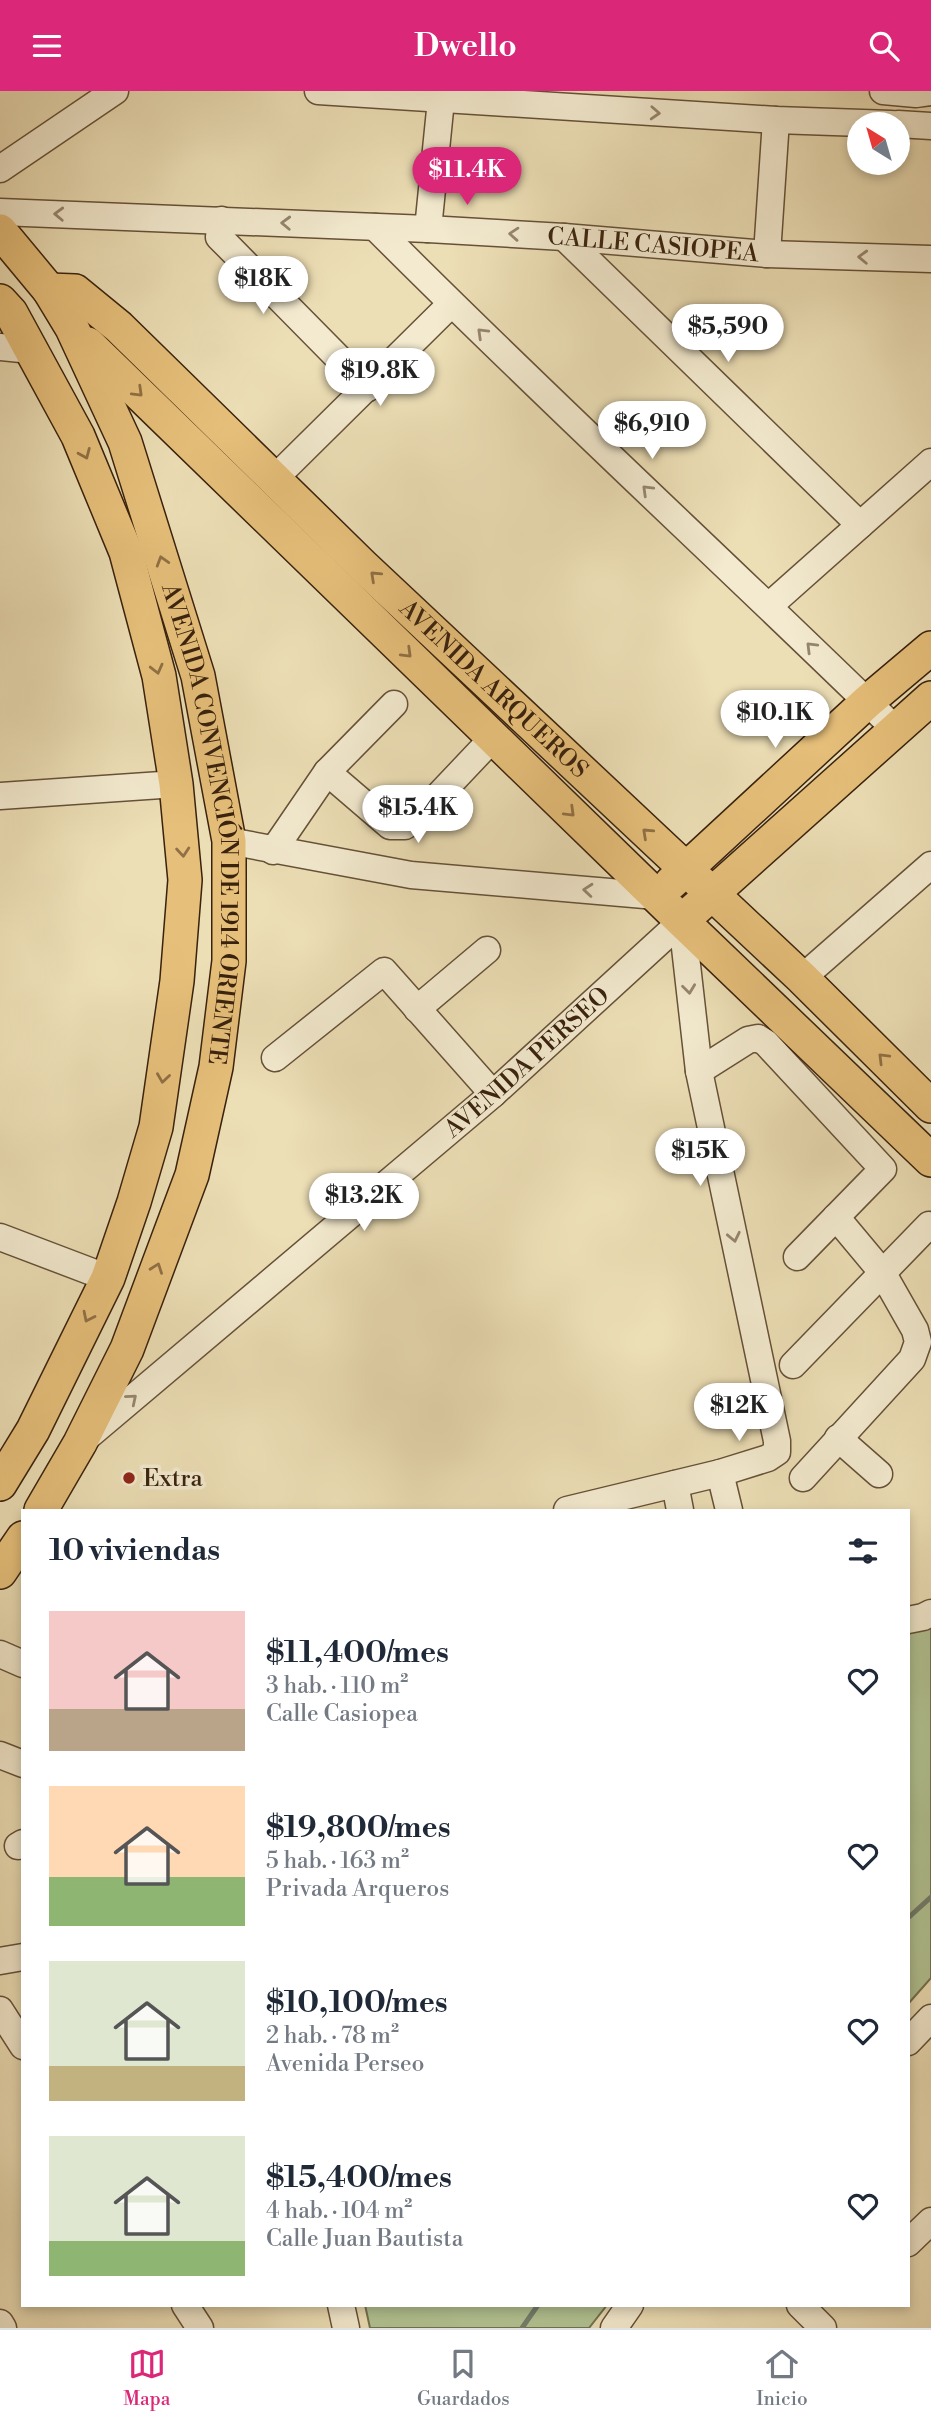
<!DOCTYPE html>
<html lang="es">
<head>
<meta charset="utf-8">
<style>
	:root { --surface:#fff; --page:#f2f2f3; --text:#1f2937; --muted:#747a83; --line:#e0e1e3; --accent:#db2777 }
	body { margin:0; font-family:"Libre Bodoni",serif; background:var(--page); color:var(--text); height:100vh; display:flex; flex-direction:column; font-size:26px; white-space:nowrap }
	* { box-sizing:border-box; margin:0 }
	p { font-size:23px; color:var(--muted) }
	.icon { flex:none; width:38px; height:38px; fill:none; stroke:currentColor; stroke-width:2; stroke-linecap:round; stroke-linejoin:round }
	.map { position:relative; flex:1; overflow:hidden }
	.side { position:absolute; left:21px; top:1418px; width:889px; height:798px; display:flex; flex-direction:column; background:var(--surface); border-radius:0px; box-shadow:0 4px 10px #0003 }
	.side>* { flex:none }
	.needle { width:46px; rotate:323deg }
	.fabs { position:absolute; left:847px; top:21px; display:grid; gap:14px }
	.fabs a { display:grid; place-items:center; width:63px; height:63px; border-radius:50%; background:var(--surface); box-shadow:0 4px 10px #0003; font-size:35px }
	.price { position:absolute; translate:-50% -60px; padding:0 16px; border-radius:24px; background:#fff; color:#222; font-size:23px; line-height:46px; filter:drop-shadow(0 2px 4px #0008) }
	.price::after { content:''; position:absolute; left:50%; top:42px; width:21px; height:16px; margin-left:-10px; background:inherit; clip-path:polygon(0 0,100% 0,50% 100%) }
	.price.on { background:var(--accent); color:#fff }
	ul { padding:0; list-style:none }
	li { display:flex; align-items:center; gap:21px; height:175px; padding:0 28px }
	li span { display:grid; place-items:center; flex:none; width:196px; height:140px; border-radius:0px; color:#555 }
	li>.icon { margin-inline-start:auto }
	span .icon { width:84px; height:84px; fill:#fffc; stroke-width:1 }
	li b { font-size:30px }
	h2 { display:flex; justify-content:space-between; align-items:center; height:84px; padding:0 28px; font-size:30px }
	header { display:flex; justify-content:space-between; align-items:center; height:91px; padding:0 28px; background:var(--accent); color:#fff; font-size:32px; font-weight:600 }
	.tab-bar { display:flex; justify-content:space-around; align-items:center; height:98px; border-top:2px solid var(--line); background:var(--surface); font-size:19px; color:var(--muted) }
	.tab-bar a { display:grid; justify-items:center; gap:4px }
	.tab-bar .on { color:var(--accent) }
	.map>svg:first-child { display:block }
</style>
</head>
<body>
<header><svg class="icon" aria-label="menu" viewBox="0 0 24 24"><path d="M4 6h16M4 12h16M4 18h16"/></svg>Dwello<svg class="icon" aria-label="search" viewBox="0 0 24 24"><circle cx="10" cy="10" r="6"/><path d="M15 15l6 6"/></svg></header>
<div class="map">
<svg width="931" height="2237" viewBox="0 0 931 2237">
	<rect width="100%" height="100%" fill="#ecdeb5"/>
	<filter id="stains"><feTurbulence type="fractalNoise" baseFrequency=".00286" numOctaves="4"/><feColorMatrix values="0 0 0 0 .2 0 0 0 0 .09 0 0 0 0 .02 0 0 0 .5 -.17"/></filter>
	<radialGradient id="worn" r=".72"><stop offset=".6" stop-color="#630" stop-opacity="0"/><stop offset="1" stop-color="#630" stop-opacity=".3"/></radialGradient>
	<g fill="#b1c292" stroke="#757250" stroke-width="2">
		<path d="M 931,1532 L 931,1887 L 908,1913 L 908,1543 Z"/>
		<path d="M 365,2214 L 607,2214 L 589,2237 L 370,2237 Z"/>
	</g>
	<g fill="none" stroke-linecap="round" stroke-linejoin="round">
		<g stroke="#737e6c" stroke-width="5">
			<path d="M 908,1827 L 931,1806"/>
			<path d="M 522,2237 L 538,2214"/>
		</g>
		<g stroke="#665138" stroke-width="29">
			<g id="minor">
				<path d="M 318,0 L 776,29 L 891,33"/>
				<path d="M 883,0 L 916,3 L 931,1"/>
				<path d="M 898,33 L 931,35"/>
				<path d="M 0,78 L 115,0"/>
				<path id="s1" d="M 0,121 L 428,138 L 564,146 L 767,163 L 931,168"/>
				<path d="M 221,129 L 219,146 L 368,297"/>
				<path d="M 375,136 C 545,307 723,470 895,638"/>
				<path d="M 428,138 L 441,9"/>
				<path d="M 564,146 L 860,434"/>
				<path d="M 767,163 L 776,29"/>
				<path d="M 0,256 L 31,259"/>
				<path d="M 275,387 L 451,213"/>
				<path d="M 769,515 L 931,371"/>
				<path d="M 327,681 L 390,735 L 405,735 L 421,723 L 493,647"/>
				<path d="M 0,705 L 176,693"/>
				<path d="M 229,750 L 411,784 L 656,805"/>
				<path d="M 273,760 L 327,681 L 394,613"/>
				<path d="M 802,887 L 931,774"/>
				<path d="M 417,918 L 487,859"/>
				<path d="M 275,967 L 384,880 L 493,1003"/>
				<path d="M 699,980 L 748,949 L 758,947 L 766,952 L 883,1078 L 797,1166"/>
				<path d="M 0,1146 L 108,1187"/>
				<path d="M 793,1274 L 929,1134"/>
				<path id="s2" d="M 87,1346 L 493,1003 L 682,830"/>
				<path d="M 838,1347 L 879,1383"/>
				<path d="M 720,1382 L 729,1419"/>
				<path d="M 803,1387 L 912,1268 L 918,1251 L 915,1239 L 882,1181 L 836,1126"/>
				<path d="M 675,1393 L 680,1419"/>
				<path d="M 567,1419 L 720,1382 L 768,1367 L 777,1361 L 777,1350 L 699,980 L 682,830"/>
				<path d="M 908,1529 L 923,1526 L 931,1522"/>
				<path d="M 0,1563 L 23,1573"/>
				<path d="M 0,1664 L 23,1673"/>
				<path d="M 18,1755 L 23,1752"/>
				<path d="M 0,1870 L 23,1866"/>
				<path d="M 0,1919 L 23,1955"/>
				<path d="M 908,1951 L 931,1927"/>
				<path d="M 908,2152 L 931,2130"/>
				<path d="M 185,2214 L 200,2237"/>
				<path d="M 341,2214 L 346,2237"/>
				<path d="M 800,2214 L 823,2237"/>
				<path d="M 0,2232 L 3,2237"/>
				<path d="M 614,2237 L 630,2214"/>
			</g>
		</g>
		<g stroke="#39220e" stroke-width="36">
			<g id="major">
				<path id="s3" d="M 0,140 L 49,199 L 72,237 L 125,351 L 198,585 L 229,750 L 229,870 L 216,976 L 192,1084 L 127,1258 L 80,1352 L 41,1419"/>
				<path id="s4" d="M 49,199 L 75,200 L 119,236 L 362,474 L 802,887 L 931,1015"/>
				<path d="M 0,210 L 11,222 L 78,345 L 126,461 L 159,585 L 176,693 L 185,789 L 177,890 L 156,1036 L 134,1111 L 108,1187 L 33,1339 L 0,1393"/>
				<path d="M 88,253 L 682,830 L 931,1069"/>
				<path d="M 671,792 L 867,611 L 931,557"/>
				<path d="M 694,819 L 931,607"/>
				<path d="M 0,1481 L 23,1447"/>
			</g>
		</g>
		<use href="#minor" stroke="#f3eacf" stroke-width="26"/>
		<use href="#major" stroke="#e6bf7a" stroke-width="33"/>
	</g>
	<defs><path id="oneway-chevron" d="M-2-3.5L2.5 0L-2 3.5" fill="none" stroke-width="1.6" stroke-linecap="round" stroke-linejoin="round" transform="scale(1.75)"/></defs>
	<g stroke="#96866e">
		<use href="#oneway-chevron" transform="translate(655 22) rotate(3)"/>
		<use href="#oneway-chevron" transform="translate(59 123) rotate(-178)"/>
		<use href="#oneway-chevron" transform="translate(286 132) rotate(-178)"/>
		<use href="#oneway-chevron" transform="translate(514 143) rotate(-176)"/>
		<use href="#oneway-chevron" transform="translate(863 166) rotate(-178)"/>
		<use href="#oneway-chevron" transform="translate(482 242) rotate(-136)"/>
		<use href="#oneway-chevron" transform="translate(647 399) rotate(-136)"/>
		<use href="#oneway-chevron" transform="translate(811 556) rotate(-135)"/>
		<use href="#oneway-chevron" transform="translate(588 799) rotate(-175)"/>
		<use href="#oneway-chevron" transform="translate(689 898) rotate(83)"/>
		<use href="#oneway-chevron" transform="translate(734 1146) rotate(78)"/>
		<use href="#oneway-chevron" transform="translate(132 1308) rotate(-40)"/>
	</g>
	<g stroke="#907044">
		<use href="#oneway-chevron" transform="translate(138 301) rotate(44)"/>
		<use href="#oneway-chevron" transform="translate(85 363) rotate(67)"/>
		<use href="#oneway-chevron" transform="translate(162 470) rotate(-107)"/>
		<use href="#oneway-chevron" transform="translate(375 485) rotate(-137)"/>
		<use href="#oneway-chevron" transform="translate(407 562) rotate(44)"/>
		<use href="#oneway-chevron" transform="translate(157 578) rotate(76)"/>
		<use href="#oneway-chevron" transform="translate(570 721) rotate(44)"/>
		<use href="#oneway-chevron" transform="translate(647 742) rotate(-137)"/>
		<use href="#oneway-chevron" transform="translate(183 761) rotate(85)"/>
		<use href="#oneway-chevron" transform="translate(883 967) rotate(-135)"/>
		<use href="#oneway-chevron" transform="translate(163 987) rotate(98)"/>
		<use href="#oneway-chevron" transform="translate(157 1177) rotate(-70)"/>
		<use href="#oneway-chevron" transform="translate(88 1226) rotate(116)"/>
	</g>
	<circle fill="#8f2418" stroke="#f3eacf" stroke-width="2.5" cx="129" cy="1387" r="7"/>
	<g text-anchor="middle" stroke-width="7" stroke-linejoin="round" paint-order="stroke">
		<g font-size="24" fill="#39220e" stroke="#f3eacf">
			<text dy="8" stroke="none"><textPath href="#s1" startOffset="654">CALLE CASIOPEA</textPath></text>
			<text dy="8" stroke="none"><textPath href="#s4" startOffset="604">AVENIDA ARQUEROS</textPath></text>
			<text dy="8" stroke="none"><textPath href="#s3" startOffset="640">AVENIDA CONVENCIÓN DE 1914 ORIENTE</textPath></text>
			<text dy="8" stroke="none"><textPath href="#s2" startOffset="578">AVENIDA PERSEO</textPath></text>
		</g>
		<g font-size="24" fill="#39220e" stroke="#f3eacf" text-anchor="start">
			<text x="143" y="1395">Extra</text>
		</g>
	</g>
	<rect width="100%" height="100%" filter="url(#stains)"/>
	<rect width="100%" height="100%" fill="url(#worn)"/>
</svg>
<div class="fabs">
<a><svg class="needle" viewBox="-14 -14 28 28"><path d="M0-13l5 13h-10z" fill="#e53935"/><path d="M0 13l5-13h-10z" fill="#747a83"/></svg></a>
</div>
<b class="price on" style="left:467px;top:116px">$11.4K</b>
<b class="price" style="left:263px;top:225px">$18K</b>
<b class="price" style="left:728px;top:273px">$5,590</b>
<b class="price" style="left:380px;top:317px">$19.8K</b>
<b class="price" style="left:652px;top:370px">$6,910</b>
<b class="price" style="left:775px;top:659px">$10.1K</b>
<b class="price" style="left:418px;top:754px">$15.4K</b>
<b class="price" style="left:700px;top:1097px">$15K</b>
<b class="price" style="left:364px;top:1142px">$13.2K</b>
<b class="price" style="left:739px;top:1352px">$12K</b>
<section class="side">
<h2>10 viviendas<svg class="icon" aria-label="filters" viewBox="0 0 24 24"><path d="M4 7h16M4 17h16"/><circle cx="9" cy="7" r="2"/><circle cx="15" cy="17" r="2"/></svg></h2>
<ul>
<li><span style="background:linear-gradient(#f6c9c9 70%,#b9a48a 0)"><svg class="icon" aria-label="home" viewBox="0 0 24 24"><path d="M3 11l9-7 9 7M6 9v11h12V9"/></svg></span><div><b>$11,400/mes</b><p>3 hab. · 110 m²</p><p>Calle Casiopea</p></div><svg class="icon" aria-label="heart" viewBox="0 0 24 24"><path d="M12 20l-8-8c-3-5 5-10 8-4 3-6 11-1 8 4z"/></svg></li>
<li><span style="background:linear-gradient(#ffd9b3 65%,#8fb573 0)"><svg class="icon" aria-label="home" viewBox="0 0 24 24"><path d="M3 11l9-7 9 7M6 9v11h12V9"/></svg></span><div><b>$19,800/mes</b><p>5 hab. · 163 m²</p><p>Privada Arqueros</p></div><svg class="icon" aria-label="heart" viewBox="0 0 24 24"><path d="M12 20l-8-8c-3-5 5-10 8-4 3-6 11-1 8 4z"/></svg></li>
<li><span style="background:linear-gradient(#dfe7d0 75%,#c2b280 0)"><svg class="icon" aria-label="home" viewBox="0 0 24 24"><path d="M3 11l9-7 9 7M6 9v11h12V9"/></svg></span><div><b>$10,100/mes</b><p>2 hab. · 78 m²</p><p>Avenida Perseo</p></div><svg class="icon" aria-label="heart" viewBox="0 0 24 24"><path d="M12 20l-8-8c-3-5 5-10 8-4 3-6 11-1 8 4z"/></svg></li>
<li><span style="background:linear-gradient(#dfe7d0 75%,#8fb573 0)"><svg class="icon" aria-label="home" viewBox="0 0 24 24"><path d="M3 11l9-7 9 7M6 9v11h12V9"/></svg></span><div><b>$15,400/mes</b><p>4 hab. · 104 m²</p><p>Calle Juan Bautista</p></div><svg class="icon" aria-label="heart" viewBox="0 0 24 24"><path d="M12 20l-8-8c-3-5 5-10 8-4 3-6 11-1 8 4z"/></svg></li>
</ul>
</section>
</div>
<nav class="tab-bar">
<a class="on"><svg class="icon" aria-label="map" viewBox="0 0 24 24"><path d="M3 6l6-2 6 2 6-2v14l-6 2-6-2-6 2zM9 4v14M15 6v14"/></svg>Mapa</a>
<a><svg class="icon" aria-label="saved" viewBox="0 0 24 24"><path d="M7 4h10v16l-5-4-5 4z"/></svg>Guardados</a>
<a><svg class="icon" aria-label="home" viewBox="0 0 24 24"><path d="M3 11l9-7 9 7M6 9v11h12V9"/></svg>Inicio</a>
</nav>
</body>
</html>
